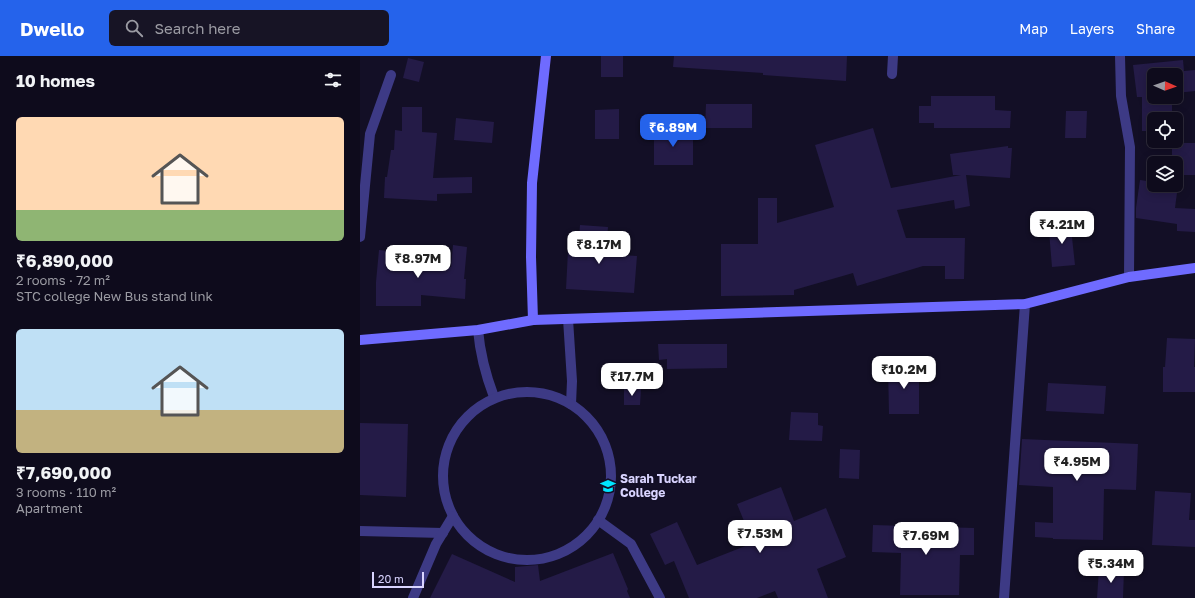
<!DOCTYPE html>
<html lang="en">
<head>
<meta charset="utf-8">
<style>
	:root { --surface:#0e0b1c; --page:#171425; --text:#f1f3f6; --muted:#9b9ba3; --line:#2e2b3b; --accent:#2563eb }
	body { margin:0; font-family:"Golos Text",sans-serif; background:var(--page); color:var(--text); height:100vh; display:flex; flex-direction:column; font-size:15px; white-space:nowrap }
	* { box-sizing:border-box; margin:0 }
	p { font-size:13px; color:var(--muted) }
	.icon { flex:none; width:22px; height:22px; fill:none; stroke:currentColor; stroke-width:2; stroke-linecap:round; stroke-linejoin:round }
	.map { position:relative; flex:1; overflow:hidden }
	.drawer { display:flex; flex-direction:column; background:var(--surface); width:360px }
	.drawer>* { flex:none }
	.needle { width:26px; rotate:92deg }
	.fabs { position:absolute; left:787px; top:12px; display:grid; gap:8px }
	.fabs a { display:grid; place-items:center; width:36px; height:36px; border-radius:6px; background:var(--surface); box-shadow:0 2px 10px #0003,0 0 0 1px var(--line); font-size:20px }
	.scale { position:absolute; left:12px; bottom:10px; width:52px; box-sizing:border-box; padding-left:4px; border:2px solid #d9d4ff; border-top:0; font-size:11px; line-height:14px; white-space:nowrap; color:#d9d4ff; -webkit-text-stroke:3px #130f26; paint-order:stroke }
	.price { position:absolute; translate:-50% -34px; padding:0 9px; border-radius:8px; background:#fff; color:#222; font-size:13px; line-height:26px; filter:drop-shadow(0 1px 2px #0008) }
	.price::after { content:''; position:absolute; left:50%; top:24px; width:12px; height:9px; margin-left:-6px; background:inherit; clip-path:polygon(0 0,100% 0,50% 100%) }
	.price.on { background:var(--accent); color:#fff }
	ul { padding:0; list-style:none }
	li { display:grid; align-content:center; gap:8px; height:212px; padding:0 16px }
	li span { display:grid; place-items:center; height:124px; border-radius:6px; color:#555 }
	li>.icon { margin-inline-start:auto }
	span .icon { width:72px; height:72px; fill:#fffc; stroke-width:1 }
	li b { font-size:17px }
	h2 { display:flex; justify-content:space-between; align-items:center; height:48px; padding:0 16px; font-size:17px }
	header { display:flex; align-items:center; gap:24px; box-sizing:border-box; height:56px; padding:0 20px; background:var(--accent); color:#fff }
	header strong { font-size:19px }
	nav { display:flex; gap:22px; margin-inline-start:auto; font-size:14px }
	.search { width:280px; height:36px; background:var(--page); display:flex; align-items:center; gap:10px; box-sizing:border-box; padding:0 14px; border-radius:6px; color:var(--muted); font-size:15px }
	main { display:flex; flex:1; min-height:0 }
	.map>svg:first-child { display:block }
</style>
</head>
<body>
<header>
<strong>Dwello</strong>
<div class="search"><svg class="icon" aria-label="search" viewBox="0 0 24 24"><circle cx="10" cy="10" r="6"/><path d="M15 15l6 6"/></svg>Search here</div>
<nav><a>Map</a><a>Layers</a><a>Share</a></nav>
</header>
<main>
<section class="drawer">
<h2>10 homes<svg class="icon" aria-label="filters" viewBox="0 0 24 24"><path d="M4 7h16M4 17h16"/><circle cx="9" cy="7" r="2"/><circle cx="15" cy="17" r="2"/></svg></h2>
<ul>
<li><span style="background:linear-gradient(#ffd9b3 75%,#8fb573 0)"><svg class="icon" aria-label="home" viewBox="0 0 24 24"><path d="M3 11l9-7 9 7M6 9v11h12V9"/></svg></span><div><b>₹6,890,000</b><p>2 rooms · 72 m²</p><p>STC college New Bus stand link</p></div></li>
<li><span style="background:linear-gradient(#bfe0f5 65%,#c2b280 0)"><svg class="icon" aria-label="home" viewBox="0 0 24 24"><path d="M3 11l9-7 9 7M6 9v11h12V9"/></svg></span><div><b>₹7,690,000</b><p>3 rooms · 110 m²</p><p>Apartment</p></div></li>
</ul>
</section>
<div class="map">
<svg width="835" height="542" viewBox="0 0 835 542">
	<rect width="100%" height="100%" fill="#130f26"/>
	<g fill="#241b47">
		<rect x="241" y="0" width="22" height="21"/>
		<path d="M 314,0 L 487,0 L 486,25 L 403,19 L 403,17 L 313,11 Z"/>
		<path d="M 48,2 L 64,6 L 59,26 L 43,22 Z"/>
		<path d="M 823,4 L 824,15 L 835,14 L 835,35 L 816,37 L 816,19 L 794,19 L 794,41 L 812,41 L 812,63 L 794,63 L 794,75 L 782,75 L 782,41 L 777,41 L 773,9 Z"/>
		<path d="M 571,40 L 635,40 L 635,54 L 651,55 L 650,72 L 574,72 L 574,67 L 559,67 L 559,50 L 571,50 Z"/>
		<path d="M 346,48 L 392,48 L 392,72 L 345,72 Z"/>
		<path d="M 42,51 L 62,51 L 62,76 L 77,77 L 73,122 L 112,121 L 112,137 L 77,138 L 77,145 L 24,142 L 25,121 L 27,121 L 31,94 L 34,94 L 35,74 L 42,75 Z"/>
		<path d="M 259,53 L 259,83 L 235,83 L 235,54 Z"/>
		<path d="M 706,55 L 727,55 L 726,82 L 705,82 Z"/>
		<path d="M 96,62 L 134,66 L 132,87 L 94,84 Z"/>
		<path d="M 513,72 L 531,132 L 601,119 L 593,119 L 590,98 L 648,90 L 648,92 L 652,92 L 650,122 L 606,119 L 610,150 L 595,153 L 594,144 L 537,154 L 546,182 L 605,182 L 604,223 L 585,223 L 585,210 L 563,210 L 497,230 L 493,217 L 434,234 L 434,239 L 361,240 L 361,188 L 398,188 L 398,142 L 417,142 L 417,167 L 474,151 L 455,89 Z"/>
		<path d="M 294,75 L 333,76 L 333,109 L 294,109 Z"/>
		<path d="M 812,87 L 835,87 L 835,119 L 816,119 L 816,107 L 812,107 Z"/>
		<path d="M 780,124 L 794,126 L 794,129 L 818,129 L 815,152 L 835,153 L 835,176 L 817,175 L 817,168 L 776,162 L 776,152 Z"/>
		<path d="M 710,163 L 715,209 L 692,211 L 689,175 L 697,174 L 696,164 Z"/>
		<path d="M 220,169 L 248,171 L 246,198 L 277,200 L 274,237 L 206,233 L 208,195 L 218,196 Z"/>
		<path d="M 93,189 L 107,191 L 104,223 L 106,223 L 105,243 L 61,239 L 61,250 L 16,250 L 16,226 L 19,194 L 56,198 L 55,208 L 91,211 Z"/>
		<path d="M 807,282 L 835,283 L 834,311 L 835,311 L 835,336 L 803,336 L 803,311 L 805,311 Z"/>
		<path d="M 298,288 L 367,288 L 367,312 L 307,313 L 307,303 L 299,304 Z"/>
		<path d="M 559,309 L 559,358 L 529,358 L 528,310 Z"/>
		<path d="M 688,327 L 746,330 L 744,358 L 686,355 Z"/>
		<path d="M 264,332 L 281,333 L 280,349 L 264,349 Z"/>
		<path d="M 431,356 L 458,357 L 458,369 L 463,370 L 462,385 L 429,384 Z"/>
		<path d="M 0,367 L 48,368 L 46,441 L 0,439 Z"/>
		<path d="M 662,383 L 778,388 L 776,434 L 744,433 L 743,484 L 693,483 L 693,482 L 675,481 L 675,466 L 693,467 L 693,431 L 659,429 Z"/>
		<path d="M 480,393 L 500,394 L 499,423 L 479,422 Z"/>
		<path d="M 421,431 L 434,465 L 466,452 L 486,501 L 457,513 L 468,542 L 418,542 L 415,535 L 397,542 L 329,542 L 314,505 L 305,509 L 290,478 L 317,466 L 337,509 L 393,487 L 377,448 Z"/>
		<path d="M 795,435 L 831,437 L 829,464 L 835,464 L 835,491 L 792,489 Z"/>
		<path d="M 513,469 L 614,472 L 614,499 L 600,499 L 599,539 L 540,539 L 541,497 L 512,496 Z"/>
		<path d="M 253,497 L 268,533 L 267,535 L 270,542 L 70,542 L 92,498 L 155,526 L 155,511 L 178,509 L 180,525 Z"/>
		<path d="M 739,513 L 764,514 L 763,542 L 737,542 Z"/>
	</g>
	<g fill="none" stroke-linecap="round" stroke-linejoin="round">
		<g stroke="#3d3a85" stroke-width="10">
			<path d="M 760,0 L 761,40 L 770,91 L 769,221"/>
			<path d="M 532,18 L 533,0"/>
			<path d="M 0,181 L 10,78 L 31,19"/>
			<path d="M 208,263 L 212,325 L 211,348"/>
			<path d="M 118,274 C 120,297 126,320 134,341"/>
			<circle cx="167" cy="420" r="84"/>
			<path d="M 238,464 L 271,488 L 300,542"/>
			<path d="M 0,475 L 83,477"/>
			<path d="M 53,542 L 76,488 L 93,460"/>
			<path d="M 644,542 L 665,248"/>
		</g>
		<g stroke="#6f6bff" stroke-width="10">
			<path d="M 173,264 L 171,201 L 172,127 L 186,0"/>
			<path d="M 0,284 L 118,274 L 173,264 L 665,248 L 769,221 L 835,212"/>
		</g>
	</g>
	<defs>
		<g id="university-bare" transform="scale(1.2)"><path d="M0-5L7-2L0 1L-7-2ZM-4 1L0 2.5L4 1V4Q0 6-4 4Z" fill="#00e5ff" stroke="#130f26" stroke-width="2.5" paint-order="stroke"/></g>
	</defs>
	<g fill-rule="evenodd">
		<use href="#university-bare" x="248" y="430"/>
	</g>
	<g text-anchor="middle" stroke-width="3" stroke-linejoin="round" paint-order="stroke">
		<g font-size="12" font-weight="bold" fill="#d9d4ff" stroke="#130f26" text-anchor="start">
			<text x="260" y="427">Sarah Tuckar<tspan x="260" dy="14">College</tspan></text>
		</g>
	</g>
</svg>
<div class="fabs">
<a><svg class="needle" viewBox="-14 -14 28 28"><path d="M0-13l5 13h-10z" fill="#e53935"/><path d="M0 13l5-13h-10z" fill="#9b9ba3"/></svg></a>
<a><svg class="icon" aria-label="locate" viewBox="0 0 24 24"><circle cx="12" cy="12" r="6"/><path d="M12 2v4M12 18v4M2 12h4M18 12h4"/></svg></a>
<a><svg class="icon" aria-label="layers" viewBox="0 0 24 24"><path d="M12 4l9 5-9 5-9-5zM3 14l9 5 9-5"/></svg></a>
</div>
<div class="scale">20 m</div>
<b class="price on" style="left:313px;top:92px">₹6.89M</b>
<b class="price" style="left:702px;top:189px">₹4.21M</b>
<b class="price" style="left:239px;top:209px">₹8.17M</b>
<b class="price" style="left:58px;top:223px">₹8.97M</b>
<b class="price" style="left:544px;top:334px">₹10.2M</b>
<b class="price" style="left:272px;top:341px">₹17.7M</b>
<b class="price" style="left:717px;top:426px">₹4.95M</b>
<b class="price" style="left:400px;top:498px">₹7.53M</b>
<b class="price" style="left:566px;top:500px">₹7.69M</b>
<b class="price" style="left:751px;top:528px">₹5.34M</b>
</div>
</main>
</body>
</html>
